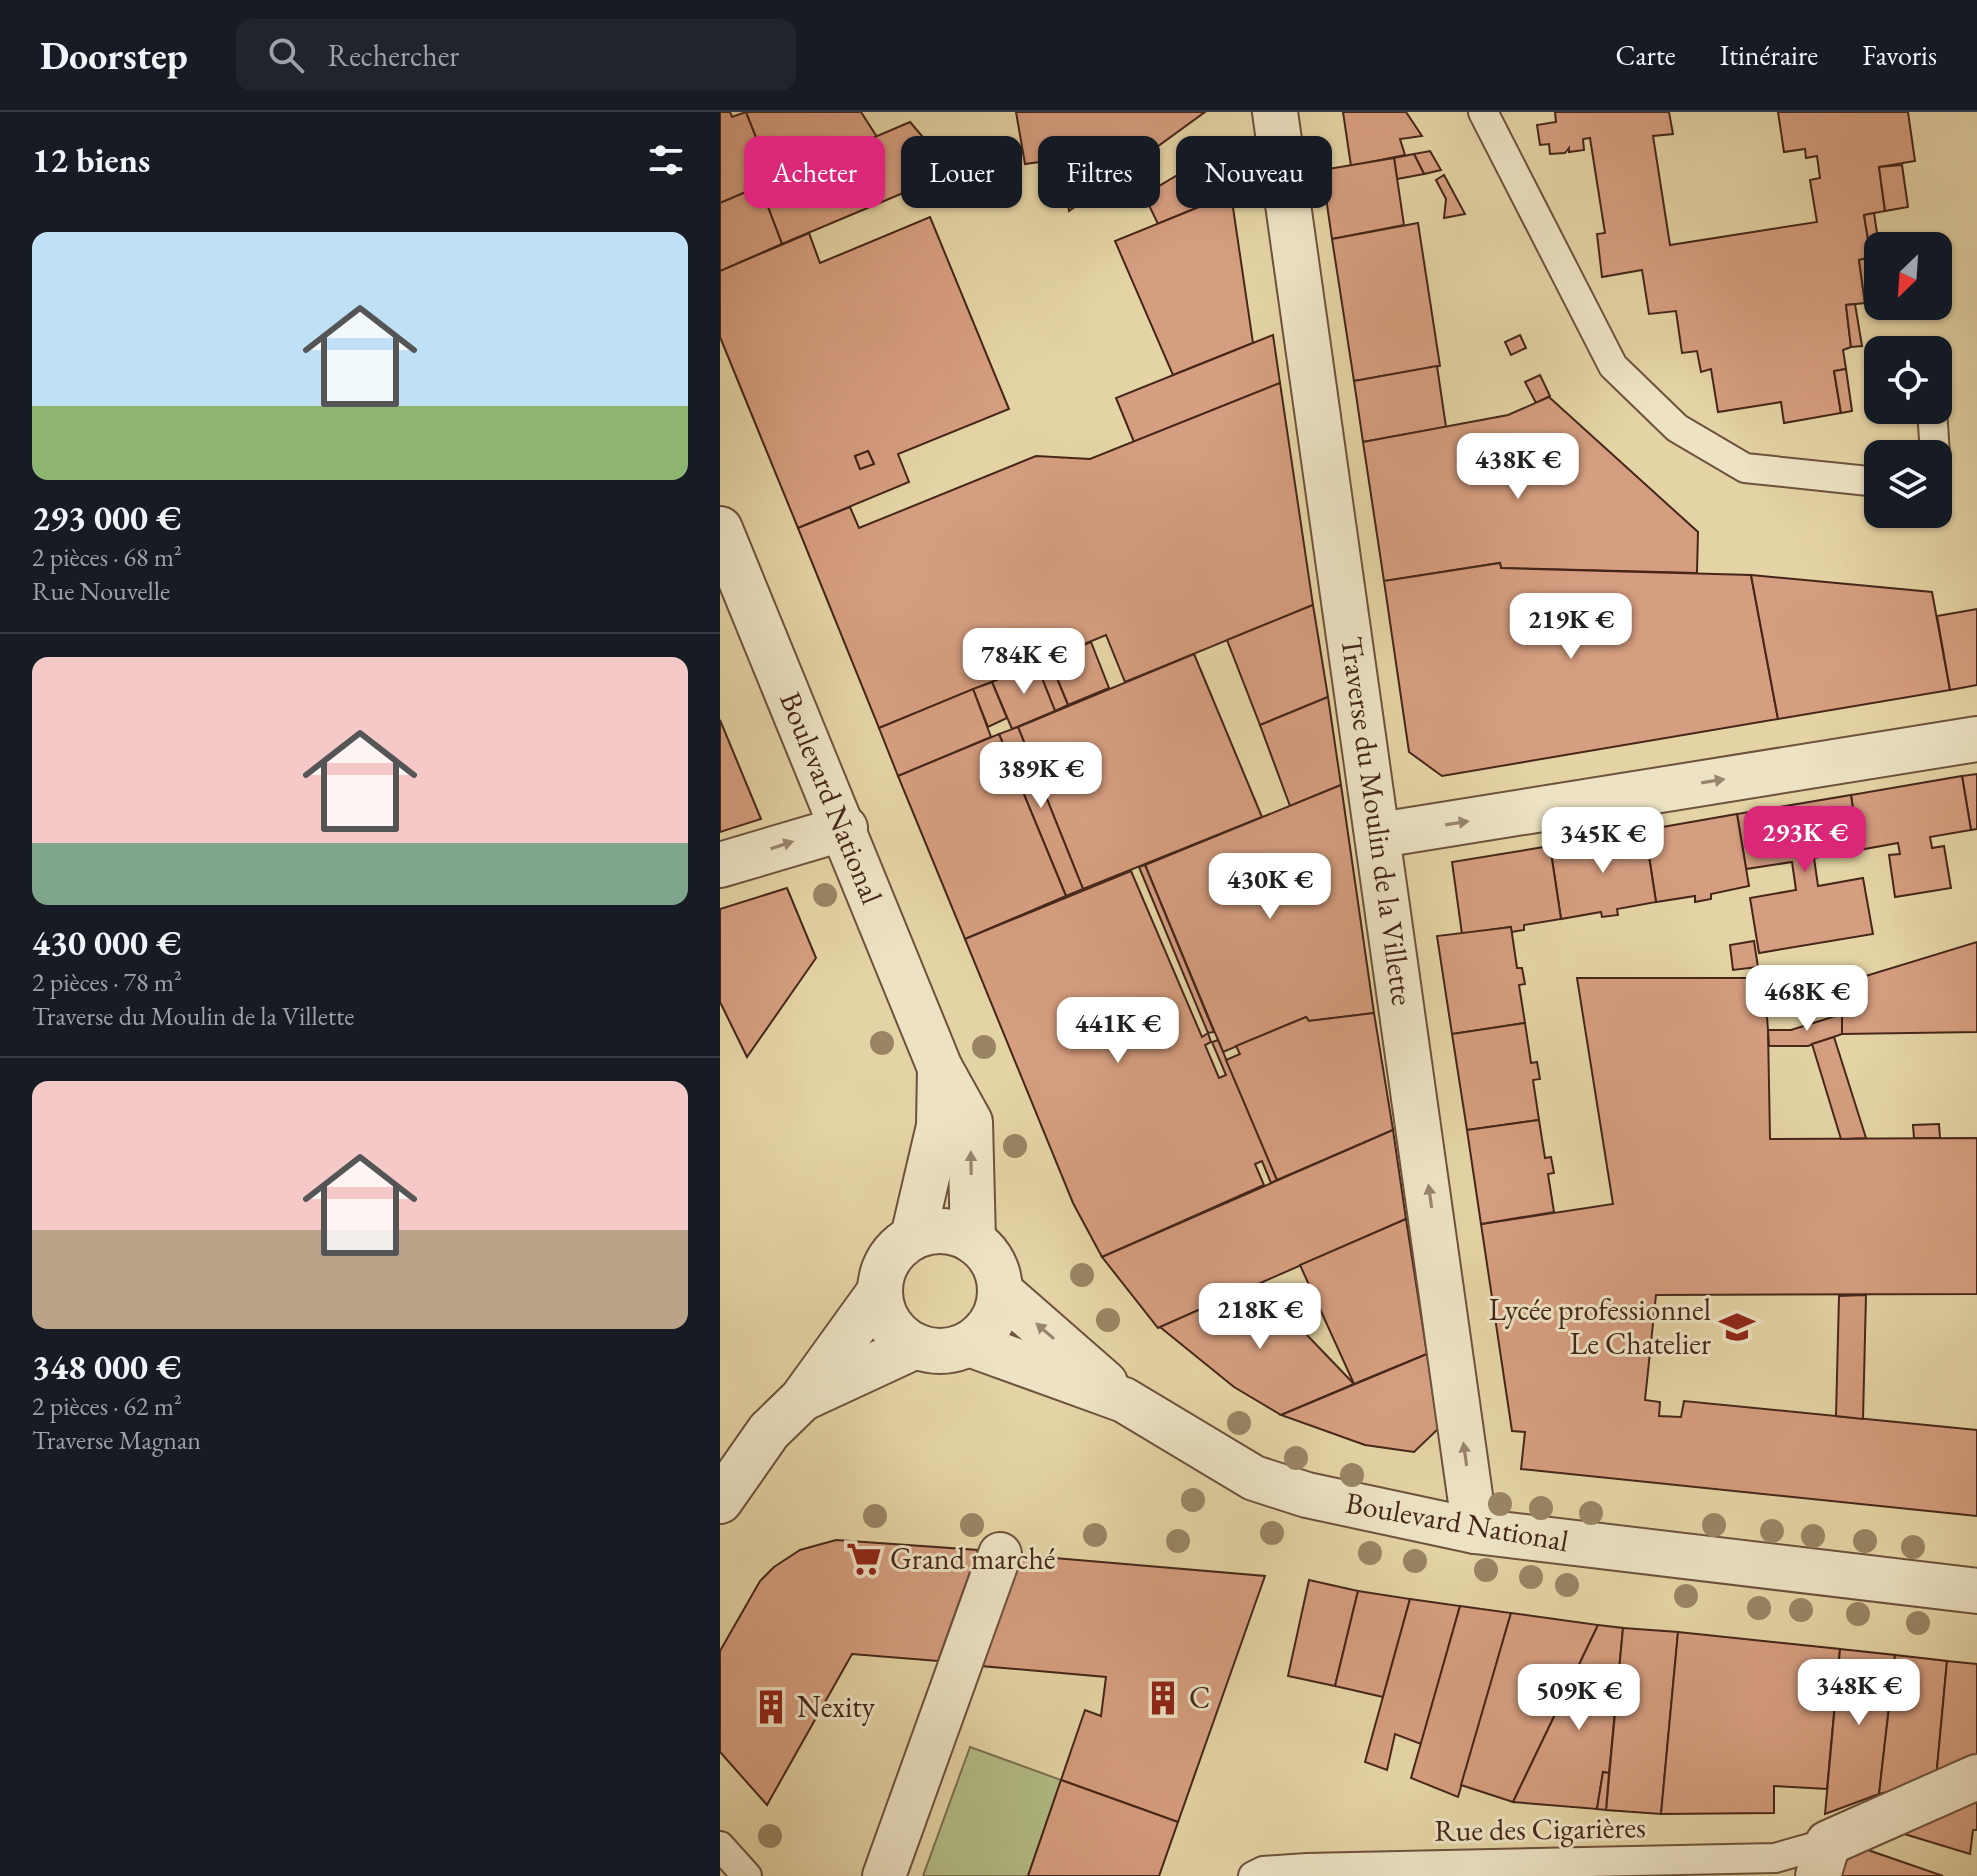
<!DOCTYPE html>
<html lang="fr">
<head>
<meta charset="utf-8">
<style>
	:root { --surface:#171b24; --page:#20242c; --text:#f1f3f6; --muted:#9ea1a6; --line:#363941; --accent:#db2777 }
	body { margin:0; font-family:"EB Garamond",serif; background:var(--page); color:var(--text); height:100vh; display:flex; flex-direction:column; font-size:30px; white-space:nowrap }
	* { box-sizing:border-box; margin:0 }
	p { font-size:26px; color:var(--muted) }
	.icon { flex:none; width:44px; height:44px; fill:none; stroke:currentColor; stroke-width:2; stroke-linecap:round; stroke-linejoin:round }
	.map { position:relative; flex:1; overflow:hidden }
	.side { display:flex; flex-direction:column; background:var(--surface); width:720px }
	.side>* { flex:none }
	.hud { position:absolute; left:24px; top:24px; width:760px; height:72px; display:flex; gap:16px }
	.needle { width:52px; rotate:205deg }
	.controls { position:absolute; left:1144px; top:120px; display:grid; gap:16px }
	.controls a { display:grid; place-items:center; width:88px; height:88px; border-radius:16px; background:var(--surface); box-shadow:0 2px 6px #0004; font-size:40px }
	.price { position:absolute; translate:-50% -68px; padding:0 18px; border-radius:16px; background:#fff; color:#222; font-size:26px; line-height:52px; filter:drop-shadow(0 2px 4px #0008) }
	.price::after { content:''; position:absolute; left:50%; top:48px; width:24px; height:18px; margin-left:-12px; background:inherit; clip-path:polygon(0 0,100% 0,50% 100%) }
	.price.active { background:var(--accent); color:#fff }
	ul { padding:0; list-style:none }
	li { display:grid; align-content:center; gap:16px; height:424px; padding:0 32px }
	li+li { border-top:2px solid var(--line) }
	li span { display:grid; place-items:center; height:248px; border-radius:16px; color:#555 }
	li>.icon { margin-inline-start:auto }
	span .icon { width:144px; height:144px; fill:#fffc; stroke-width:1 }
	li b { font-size:34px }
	h2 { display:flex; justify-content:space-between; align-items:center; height:96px; padding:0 32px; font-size:34px }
	.pill { padding:0 28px; border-radius:16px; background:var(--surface); box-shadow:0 2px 6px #0004; font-size:28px; line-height:72px }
	.pill.active { background:var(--accent); color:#fff }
	header { display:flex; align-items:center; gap:48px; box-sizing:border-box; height:112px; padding:0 40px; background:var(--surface); border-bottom:2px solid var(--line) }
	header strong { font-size:38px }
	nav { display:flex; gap:44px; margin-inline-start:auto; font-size:28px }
	.search { width:560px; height:72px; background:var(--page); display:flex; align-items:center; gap:20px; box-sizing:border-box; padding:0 28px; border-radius:16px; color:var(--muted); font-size:30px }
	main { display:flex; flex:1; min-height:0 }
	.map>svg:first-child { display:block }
</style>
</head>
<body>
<header>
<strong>Doorstep</strong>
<div class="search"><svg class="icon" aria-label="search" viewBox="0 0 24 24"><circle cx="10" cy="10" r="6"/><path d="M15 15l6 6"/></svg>Rechercher</div>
<nav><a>Carte</a><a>Itinéraire</a><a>Favoris</a></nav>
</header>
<main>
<section class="side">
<h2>12 biens<svg class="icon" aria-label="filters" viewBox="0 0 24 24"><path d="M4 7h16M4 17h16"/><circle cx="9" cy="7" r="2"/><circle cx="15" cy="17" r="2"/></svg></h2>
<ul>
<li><span style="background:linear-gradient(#bfe0f5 70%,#8fb573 0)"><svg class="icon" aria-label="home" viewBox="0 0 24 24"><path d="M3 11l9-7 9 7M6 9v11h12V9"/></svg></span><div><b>293 000 €</b><p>2 pièces · 68 m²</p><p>Rue Nouvelle</p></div></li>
<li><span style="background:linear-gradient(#f6c9c9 75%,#7fa58c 0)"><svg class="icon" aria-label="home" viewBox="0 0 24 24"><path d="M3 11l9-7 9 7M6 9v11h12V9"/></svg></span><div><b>430 000 €</b><p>2 pièces · 78 m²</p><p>Traverse du Moulin de la Villette</p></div></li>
<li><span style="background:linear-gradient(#f6c9c9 60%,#b9a48a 0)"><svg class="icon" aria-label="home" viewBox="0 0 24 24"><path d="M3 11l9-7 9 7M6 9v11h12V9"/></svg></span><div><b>348 000 €</b><p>2 pièces · 62 m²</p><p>Traverse Magnan</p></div></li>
</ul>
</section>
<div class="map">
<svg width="1257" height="1764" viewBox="0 0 1257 1764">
	<rect width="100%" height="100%" fill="#e4d4a5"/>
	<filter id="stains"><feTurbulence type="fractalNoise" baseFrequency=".0025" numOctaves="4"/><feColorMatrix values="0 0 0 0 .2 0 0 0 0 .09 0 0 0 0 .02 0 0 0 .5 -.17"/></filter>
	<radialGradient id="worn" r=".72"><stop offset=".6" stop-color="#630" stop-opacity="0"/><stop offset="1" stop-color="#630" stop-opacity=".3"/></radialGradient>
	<path fill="#b3bd87" stroke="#7c7250" stroke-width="2" d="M 250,1635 L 341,1668 L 308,1764 L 203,1764 Z"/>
	<g fill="#d69e80" stroke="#452619" stroke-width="2" fill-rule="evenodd">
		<path d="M 0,0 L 10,0 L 12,5 L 26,0 L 53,68 L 0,91 Z"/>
		<path d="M 26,0 L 141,0 L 157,25 L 53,68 Z"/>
		<path d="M 296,0 L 485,0 L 349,99 L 340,47 L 305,52 Z"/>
		<path d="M 623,0 L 686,0 L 702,24 L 680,27 L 685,43 L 631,54 Z"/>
		<path d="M 835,0 L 949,0 L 953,22 L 933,24 L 950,133 L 1097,110 L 1090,68 L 1100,66 L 1097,44 L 1086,46 L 1085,37 L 1064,40 L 1058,0 L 1188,0 L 1195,49 L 1159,55 L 1165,99 L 1144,103 L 1151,145 L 1139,148 L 1145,191 L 1126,193 L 1131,235 L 1123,238 L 1126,257 L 1114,259 L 1121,301 L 1064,311 L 1061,290 L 998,300 L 991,257 L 981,260 L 977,239 L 962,241 L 956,199 L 929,202 L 922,158 L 882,165 L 877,122 L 885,121 L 870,26 L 863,27 L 864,38 L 849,40 L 849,36 L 845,41 L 830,42 L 829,32 L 820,33 L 817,13 L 836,10 Z"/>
		<path d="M 190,10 L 233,60 L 62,132 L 40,74 Z"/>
		<path d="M 710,39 L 721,58 L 704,62 L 694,42 Z"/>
		<path d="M 694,42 L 704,62 L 677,67 L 674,46 Z"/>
		<path d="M 674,46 L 684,113 L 612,127 L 602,58 Z"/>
		<path d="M 1182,53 L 1188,95 L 1165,99 L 1159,55 Z"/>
		<path d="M 461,61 L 474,97 L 438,112 L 424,83 Z"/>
		<path d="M 724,63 L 745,102 L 724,106 L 726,87 L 716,68 Z"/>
		<path d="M 40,74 L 62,132 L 0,159 L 0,91 Z"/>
		<path d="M 511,82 L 533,231 L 453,263 L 395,129 Z"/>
		<path d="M 1154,101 L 1159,134 L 1158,145 L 1151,145 L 1144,103 Z"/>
		<path d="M 210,105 L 289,297 L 178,342 L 189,370 L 78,416 L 0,225 L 0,159 L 89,121 L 100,151 ZM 148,339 L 154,352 L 140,357 L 135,344 Z"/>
		<path d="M 698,111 L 720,254 L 634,269 L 612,127 Z"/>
		<path d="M 1151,145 L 1157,188 L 1145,191 L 1139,148 Z"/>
		<path d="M 1135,192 L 1142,234 L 1131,235 L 1126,193 Z"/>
		<path d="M 553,223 L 560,271 L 414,330 L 396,286 Z"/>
		<path d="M 800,223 L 806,236 L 791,243 L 785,230 Z"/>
		<path d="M 717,254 L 726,315 L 643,330 L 634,269 Z"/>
		<path d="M 1126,257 L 1132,299 L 1121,301 L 1114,259 Z"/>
		<path d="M 820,263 L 830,284 L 816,291 L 805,270 Z"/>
		<path d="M 560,271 L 593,493 L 405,570 L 386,523 L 159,616 L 78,416 L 130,395 L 139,416 L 316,344 L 370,347 Z"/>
		<path d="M 829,285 L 978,420 L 977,461 L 781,456 L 780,451 L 664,469 L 643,330 L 788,303 Z"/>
		<path d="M 148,339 L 154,352 L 140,357 L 135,344 Z"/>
		<path d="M 780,451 L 781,456 L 1031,463 L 1058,607 L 722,664 L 689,640 L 664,469 Z"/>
		<path d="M 1031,463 L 1212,480 L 1230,578 L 1058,607 Z"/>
		<path d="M 593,493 L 608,585 L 540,613 L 507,528 Z"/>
		<path d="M 1257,497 L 1257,573 L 1230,578 L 1217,504 Z"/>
		<path d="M 371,530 L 389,576 L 348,593 L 329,547 Z"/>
		<path d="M 474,542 L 542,705 L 363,777 L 298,615 Z"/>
		<path d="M 329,547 L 348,593 L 335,599 L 316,551 Z"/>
		<path d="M 316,551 L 335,599 L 292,617 L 272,570 Z"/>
		<path d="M 272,570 L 287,606 L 268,615 L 253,577 Z"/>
		<path d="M 253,577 L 271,625 L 178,664 L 159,616 Z"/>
		<path d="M 608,585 L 621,673 L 570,694 L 540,613 Z"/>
		<path d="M 0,608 L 41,707 L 0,720 Z"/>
		<path d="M 298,615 L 363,777 L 346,784 L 279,622 Z"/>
		<path d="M 279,622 L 346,784 L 245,827 L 178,664 Z"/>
		<path d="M 1257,662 L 1257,717 L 1251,718 L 1242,664 Z"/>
		<path d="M 1242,664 L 1251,718 L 1210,725 L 1212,736 L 1224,734 L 1231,776 L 1175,785 L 1169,743 L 1180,742 L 1178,731 L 1139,738 L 1131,683 Z"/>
		<path d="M 621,673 L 654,901 L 589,909 L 586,905 L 503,940 L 425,753 Z"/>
		<path d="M 1131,683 L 1139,738 L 1094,746 L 1098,774 L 1143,766 L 1153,822 L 1039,841 L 1030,786 L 1076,778 L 1072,750 L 1026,757 L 1017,702 Z"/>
		<path d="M 1017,702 L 1029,774 L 991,782 L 991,787 L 975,790 L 975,784 L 936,790 L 925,718 Z"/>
		<path d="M 925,718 L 936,790 L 897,797 L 898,803 L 882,805 L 881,800 L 841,807 L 830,734 Z"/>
		<path d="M 830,734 L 841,807 L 804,813 L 804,818 L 791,820 L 791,815 L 742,822 L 732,750 Z"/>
		<path d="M 425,753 L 475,874 L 494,920 L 488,921 L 419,755 Z"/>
		<path d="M 411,759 L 482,925 L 488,921 L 491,930 L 485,933 L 499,966 L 506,963 L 492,930 L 498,928 L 557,1068 L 551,1071 L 542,1049 L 535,1052 L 544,1073 L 382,1145 L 353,1091 L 245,827 Z"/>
		<path d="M 67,776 L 96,846 L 27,945 L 0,890 L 0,797 Z"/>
		<path d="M 791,815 L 797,856 L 802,856 L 805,872 L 799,873 L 805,911 L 732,922 L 717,824 Z"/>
		<path d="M 1034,829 L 1038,855 L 1013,858 L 1010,833 Z"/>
		<path d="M 1257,830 L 1257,920 L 1122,922 L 1121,867 L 1136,867 Z"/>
		<path d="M 857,866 L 1044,866 L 1048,918 L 1050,1027 L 1257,1026 L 1257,1182 L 936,1183 L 925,1288 L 940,1290 L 939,1304 L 961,1305 L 964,1289 L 1257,1318 L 1257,1404 L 801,1357 L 805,1320 L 792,1319 L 761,1112 L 893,1092 Z"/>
		<path d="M 654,901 L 673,1018 L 557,1068 L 506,948 L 520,942 L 516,934 L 586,905 L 589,909 Z"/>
		<path d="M 1122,902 L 1122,922 L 1088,934 L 1049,934 L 1048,918 L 1071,918 Z"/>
		<path d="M 805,911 L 811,951 L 817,950 L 820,967 L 813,968 L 819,1008 L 747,1018 L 732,922 Z"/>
		<path d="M 1114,925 L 1146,1026 L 1121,1027 L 1092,932 Z"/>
		<path d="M 819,1008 L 825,1046 L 831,1045 L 834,1061 L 828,1062 L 834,1100 L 761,1112 L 747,1018 Z"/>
		<path d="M 1219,1012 L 1220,1026 L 1194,1026 L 1193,1013 Z"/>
		<path d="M 673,1018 L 686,1107 L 438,1216 L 382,1145 Z"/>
		<path d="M 686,1107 L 707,1242 L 634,1272 L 580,1153 Z"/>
		<path d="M 537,1172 L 580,1216 L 589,1211 L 591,1218 L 585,1221 L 634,1272 L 561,1303 L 514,1275 L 440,1215 Z"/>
		<path d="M 1146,1183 L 1143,1307 L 1116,1304 L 1119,1184 Z"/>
		<path d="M 707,1242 L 718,1317 L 694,1340 L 645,1333 L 561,1303 Z"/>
		<path d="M 116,1428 L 258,1438 L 218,1549 L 132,1542 L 47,1693 L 0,1640 L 0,1539 L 40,1469 L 54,1455 L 80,1438 Z"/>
		<path d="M 299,1443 L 545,1464 L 458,1710 L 341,1668 L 365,1598 L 381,1604 L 386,1565 L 261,1554 Z"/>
		<path d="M 589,1468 L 638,1479 L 615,1574 L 568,1564 Z"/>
		<path d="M 638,1479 L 690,1487 L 663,1585 L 615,1574 Z"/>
		<path d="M 690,1487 L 740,1494 L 701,1632 L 675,1622 L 667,1658 L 645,1650 Z"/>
		<path d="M 740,1494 L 791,1501 L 738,1685 L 691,1666 Z"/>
		<path d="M 791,1501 L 878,1513 L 793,1690 L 741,1673 Z"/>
		<path d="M 878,1513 L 903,1516 L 889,1661 L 883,1660 L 877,1697 L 793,1690 Z"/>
		<path d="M 903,1516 L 958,1520 L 941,1702 L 886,1698 Z"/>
		<path d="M 958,1520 L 1120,1537 L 1107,1677 L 1054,1674 L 1054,1701 L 941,1702 Z"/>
		<path d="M 1120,1537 L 1175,1543 L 1159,1682 L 1105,1702 Z"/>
		<path d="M 1175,1543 L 1227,1549 L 1216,1667 L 1159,1682 Z"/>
		<path d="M 1227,1549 L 1257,1552 L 1257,1649 L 1216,1667 Z"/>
		<path d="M 883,1660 L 889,1661 L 886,1698 L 877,1697 Z"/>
		<path d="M 341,1668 L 458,1710 L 439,1764 L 308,1764 Z"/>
		<path d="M 1257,1688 L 1257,1718 L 1253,1718 L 1250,1742 L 1181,1721 Z"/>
		<path d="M 1145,1737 L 1223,1764 L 1120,1764 L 1125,1749 Z"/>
	</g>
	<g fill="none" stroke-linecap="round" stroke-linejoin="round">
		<g stroke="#6d523c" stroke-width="32">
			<g id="service">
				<path d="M 763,0 L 893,254 L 957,316 L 1025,356 L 1158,370"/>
				<path d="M 1212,298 L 1215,342"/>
				<path d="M 0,1734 L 27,1764"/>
				<path d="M 533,1764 L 543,1759 L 587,1756 L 1055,1746 L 1108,1731"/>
			</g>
		</g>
		<g stroke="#6d523c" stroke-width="46">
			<path id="pedestrian" d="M 164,1764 L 280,1442"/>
		</g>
		<g stroke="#6d523c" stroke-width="48">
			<g id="minor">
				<path d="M 555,0 L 755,1419"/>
				<path d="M 0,417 L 220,956 L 250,1010 L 253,1129"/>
				<path d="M 660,723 L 1257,627"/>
				<path d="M 0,753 L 125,716"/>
				<circle cx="220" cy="1179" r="60"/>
				<path d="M 193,1125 L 219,1014 L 220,956"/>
				<path d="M 281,1180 L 385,1271"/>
				<path d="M 249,1232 L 404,1288 L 534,1366 L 587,1383 L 755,1419 L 1257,1479"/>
				<path d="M 86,1285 L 196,1234"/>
				<path d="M 0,1389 L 49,1319 L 82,1287 L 160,1179"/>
				<path d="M 1098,1764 L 1108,1731 L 1257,1665"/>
			</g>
		</g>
		<use href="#service" stroke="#ede3c4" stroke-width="28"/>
		<use href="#pedestrian" stroke="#ede3c4" stroke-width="42"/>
		<use href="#minor" stroke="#ede3c4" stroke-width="44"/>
	</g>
	<g fill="#998564">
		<circle cx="105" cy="783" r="12"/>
		<circle cx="162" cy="931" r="12"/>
		<circle cx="264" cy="935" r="12"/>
		<circle cx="295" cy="1034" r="12"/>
		<circle cx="362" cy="1163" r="12"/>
		<circle cx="388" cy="1208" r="12"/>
		<circle cx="519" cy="1311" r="12"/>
		<circle cx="576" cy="1346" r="12"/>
		<circle cx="632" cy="1363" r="12"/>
		<circle cx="473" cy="1388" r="12"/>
		<circle cx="780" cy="1392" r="12"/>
		<circle cx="821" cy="1396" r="12"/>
		<circle cx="871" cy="1401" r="12"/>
		<circle cx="155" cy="1404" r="12"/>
		<circle cx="252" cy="1413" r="12"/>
		<circle cx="994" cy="1413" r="12"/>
		<circle cx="1052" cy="1419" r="12"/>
		<circle cx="552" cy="1421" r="12"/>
		<circle cx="375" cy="1423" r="12"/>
		<circle cx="1093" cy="1424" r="12"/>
		<circle cx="458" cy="1429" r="12"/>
		<circle cx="1145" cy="1429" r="12"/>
		<circle cx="1193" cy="1435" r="12"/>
		<circle cx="650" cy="1441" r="12"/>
		<circle cx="695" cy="1449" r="12"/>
		<circle cx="766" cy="1458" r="12"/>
		<circle cx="811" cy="1465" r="12"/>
		<circle cx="847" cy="1473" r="12"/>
		<circle cx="966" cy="1484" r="12"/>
		<circle cx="1039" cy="1496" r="12"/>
		<circle cx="1081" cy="1498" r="12"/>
		<circle cx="1138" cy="1502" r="12"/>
		<circle cx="1198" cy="1511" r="12"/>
		<circle cx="50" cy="1724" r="12"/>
	</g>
	<defs><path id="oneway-solid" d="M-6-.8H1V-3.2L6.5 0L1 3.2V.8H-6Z" transform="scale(2)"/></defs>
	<g fill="#99846e">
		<use href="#oneway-solid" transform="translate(993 669) rotate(-9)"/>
		<use href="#oneway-solid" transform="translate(737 711) rotate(-9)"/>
		<use href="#oneway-solid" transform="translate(62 733) rotate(-18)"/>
		<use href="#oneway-solid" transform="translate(251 1051) rotate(-91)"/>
		<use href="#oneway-solid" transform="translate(710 1084) rotate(-98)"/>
		<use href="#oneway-solid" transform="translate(325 1219) rotate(-139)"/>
		<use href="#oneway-solid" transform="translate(745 1342) rotate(-98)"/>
	</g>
	<defs>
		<g id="school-bare" transform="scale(2.76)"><path d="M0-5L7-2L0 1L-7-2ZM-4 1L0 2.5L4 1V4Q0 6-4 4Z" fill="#8f2418" stroke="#ede3c4" stroke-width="2.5" paint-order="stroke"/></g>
		<g id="supermarket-bare" transform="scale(2.76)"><path d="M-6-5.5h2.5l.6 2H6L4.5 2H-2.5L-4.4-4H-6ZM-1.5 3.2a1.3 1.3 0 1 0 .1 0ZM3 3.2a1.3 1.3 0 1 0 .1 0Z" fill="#8f2418" stroke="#ede3c4" stroke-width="2.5" paint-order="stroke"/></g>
		<g id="building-bare" transform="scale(2.76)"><path d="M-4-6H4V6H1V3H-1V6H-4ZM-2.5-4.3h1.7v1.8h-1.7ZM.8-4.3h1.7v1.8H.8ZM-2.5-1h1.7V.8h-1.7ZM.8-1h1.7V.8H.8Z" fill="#8f2418" stroke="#ede3c4" stroke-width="2.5" paint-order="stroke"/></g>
	</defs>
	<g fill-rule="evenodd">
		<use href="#school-bare" x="1017" y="1215"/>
		<use href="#supermarket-bare" x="144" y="1447"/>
		<use href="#building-bare" x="443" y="1586"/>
		<use href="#building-bare" x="51" y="1595"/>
	</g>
	<g text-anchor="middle" stroke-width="6" stroke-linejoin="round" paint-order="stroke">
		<g font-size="30" fill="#452619" stroke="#ede3c4">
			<text transform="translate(111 686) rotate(68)" y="10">Boulevard National</text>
			<text transform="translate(657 709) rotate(82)" y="10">Traverse du Moulin de la Villette</text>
			<text transform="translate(737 1410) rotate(10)" y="10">Boulevard National</text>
			<text transform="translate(820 1717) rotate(-1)" y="10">Rue des Cigarières</text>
		</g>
		<g font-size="30" fill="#452619" stroke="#ede3c4" text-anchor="start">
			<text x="991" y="1208" text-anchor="end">Lycée professionnel<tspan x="991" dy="34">Le Chatelier</tspan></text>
			<text x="170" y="1457">Grand marché</text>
			<text x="469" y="1596">C</text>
			<text x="77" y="1605">Nexity</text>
		</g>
	</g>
	<rect width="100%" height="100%" filter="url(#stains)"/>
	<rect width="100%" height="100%" fill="url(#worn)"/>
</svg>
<div class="controls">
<a><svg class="needle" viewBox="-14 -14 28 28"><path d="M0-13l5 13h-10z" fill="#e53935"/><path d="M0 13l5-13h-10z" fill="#9ea1a6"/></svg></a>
<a><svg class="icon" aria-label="locate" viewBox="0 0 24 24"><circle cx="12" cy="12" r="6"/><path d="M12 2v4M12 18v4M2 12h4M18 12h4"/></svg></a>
<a><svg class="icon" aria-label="layers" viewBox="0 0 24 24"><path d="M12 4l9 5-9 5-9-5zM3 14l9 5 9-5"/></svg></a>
</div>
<b class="price" style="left:798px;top:389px">438K €</b>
<b class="price" style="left:851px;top:549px">219K €</b>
<b class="price" style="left:304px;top:584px">784K €</b>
<b class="price" style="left:321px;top:698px">389K €</b>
<b class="price active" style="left:1085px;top:762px">293K €</b>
<b class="price" style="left:883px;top:763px">345K €</b>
<b class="price" style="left:550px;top:809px">430K €</b>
<b class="price" style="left:1087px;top:921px">468K €</b>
<b class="price" style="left:398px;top:953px">441K €</b>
<b class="price" style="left:540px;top:1239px">218K €</b>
<b class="price" style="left:1139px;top:1615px">348K €</b>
<b class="price" style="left:859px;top:1620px">509K €</b>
<div class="hud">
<a class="pill active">Acheter</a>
<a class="pill">Louer</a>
<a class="pill">Filtres</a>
<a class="pill">Nouveau</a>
</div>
</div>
</main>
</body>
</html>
